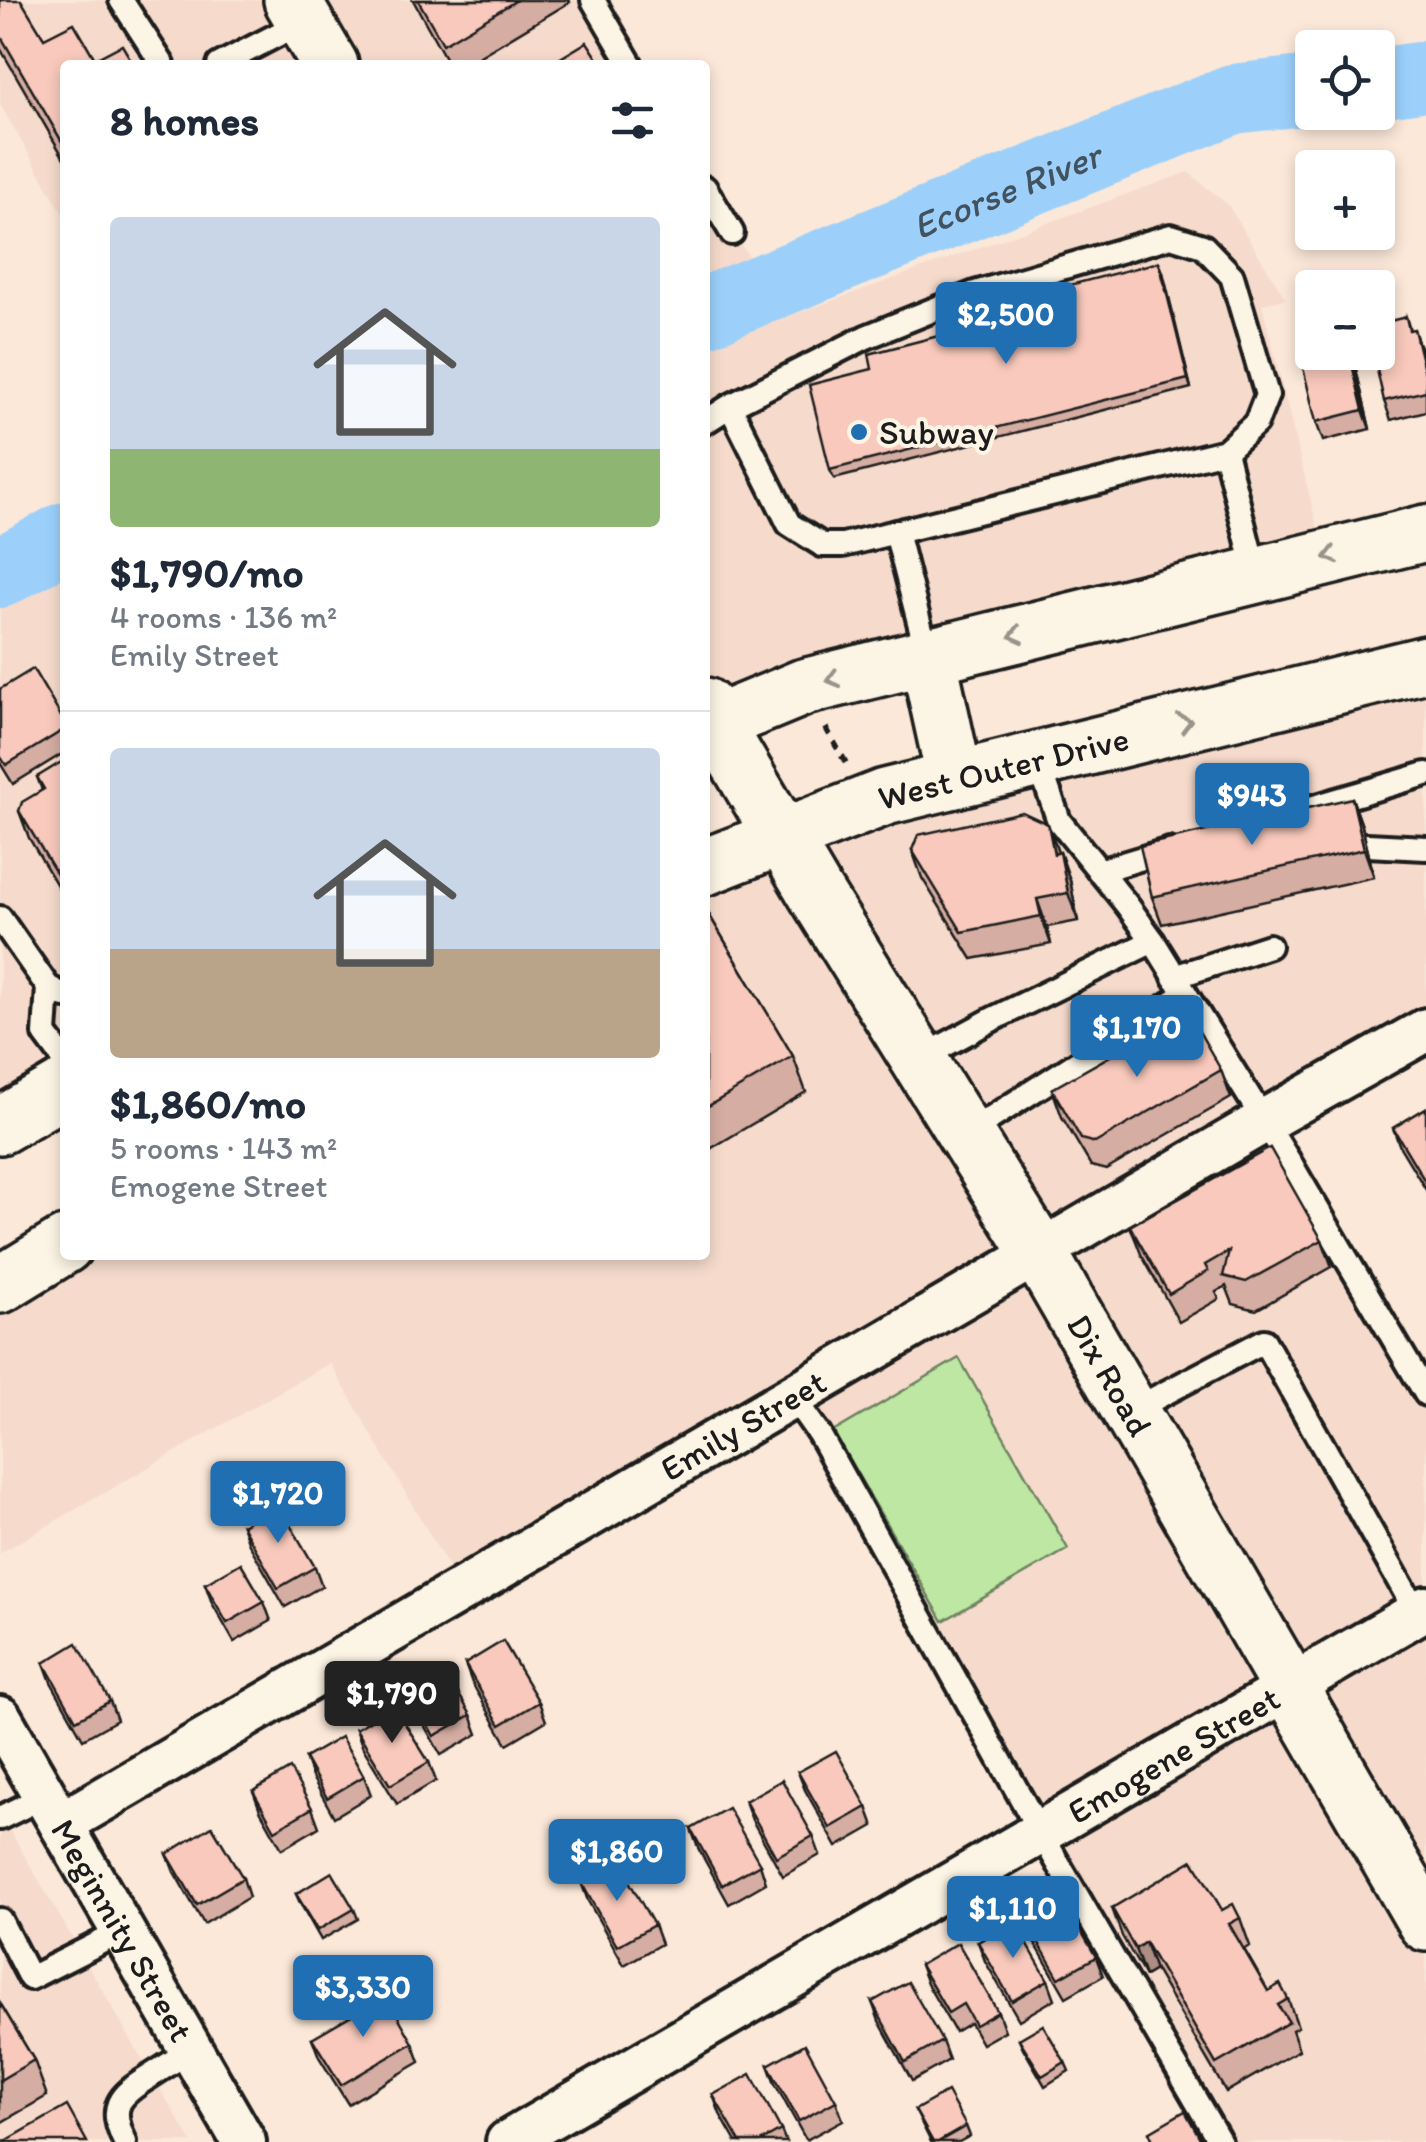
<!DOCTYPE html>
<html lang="en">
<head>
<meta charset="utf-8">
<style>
	:root { --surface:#fff; --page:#f6f6f7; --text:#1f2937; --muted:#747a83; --line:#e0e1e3; --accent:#1f6fb2 }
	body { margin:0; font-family:Itim,sans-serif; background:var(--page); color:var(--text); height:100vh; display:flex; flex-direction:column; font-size:38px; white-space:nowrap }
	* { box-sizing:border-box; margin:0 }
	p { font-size:32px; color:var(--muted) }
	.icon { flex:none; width:55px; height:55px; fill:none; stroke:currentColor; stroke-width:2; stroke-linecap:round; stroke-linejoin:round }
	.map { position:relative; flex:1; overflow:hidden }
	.details { position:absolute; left:60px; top:60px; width:650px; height:1200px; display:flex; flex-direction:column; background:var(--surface); border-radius:10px; box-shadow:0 5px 15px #0003 }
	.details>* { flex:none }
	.fabs { position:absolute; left:1295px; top:30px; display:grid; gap:20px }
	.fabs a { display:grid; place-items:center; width:100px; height:100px; border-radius:10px; background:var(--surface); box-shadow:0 5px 15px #0003; font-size:50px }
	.price { position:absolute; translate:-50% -85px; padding:0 22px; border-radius:10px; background:var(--accent); color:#fff; font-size:32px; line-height:65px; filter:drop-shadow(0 2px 5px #0008) }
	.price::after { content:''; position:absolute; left:50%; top:60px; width:30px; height:22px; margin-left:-15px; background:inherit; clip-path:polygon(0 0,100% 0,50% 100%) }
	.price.current { background:#222; color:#fff }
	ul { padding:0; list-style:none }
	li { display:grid; align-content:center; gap:20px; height:530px; padding:0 50px }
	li+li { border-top:2px solid var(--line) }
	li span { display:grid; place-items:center; height:310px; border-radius:10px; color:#555 }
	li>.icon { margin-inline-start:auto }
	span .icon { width:180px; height:180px; fill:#fffc; stroke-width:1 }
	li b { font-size:42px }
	h2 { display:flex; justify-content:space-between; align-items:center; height:120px; padding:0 50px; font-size:42px }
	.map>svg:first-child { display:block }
</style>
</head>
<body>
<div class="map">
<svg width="1426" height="2142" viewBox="0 0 1426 2142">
	<rect width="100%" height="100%" fill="#fbe8d9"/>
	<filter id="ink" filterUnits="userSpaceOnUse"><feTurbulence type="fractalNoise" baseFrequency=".01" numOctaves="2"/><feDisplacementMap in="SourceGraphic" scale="20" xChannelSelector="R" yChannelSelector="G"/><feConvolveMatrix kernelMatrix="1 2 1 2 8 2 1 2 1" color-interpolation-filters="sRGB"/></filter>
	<g filter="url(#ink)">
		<g fill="#f6dbcc">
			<path d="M 0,0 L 593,0 L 631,65 L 65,65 L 65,217 L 0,104 Z"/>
			<path d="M 1188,172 L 1228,205 L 1286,299 L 1262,304 L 1325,558 L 705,728 L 705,188 L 787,317 Z"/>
			<path d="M 65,537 L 65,1088 L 0,1126 L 0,573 Z"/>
			<path d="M 1426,664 L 1426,1030 L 1264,1121 L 1426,1394 L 1426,2142 L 1217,2142 L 793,1397 L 462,1590 L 330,1363 L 0,1553 L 0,1285 L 65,1255 L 705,1255 L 705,867 Z"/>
			<path d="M 0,1813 L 141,2057 L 192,2142 L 0,2142 Z"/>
		</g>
		<path fill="#bee7a3" stroke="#6d8260" stroke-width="2.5" d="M 959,1358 L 1068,1549 L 943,1621 L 833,1432 Z"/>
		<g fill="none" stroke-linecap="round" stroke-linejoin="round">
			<g stroke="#9cd0fa" stroke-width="70">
				<path d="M 1378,83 L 1426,76"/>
				<path id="s1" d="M 705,312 L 1233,99 L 1312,90"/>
				<path d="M 0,573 L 65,537"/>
			</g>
			<g stroke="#1c1c1c" stroke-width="30">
				<g id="service">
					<path d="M 121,0 L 163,65"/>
					<path d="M 593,0 L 631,65"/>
					<path d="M 219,65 L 304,21"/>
					<path d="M 705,188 L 732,233"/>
					<path d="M 705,422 L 730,406 L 866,337 L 975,293 L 1171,236 L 1203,246 L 1232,276 L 1267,395 L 1256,423 L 1225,451 L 843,545 L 822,545 L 789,524 L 730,406"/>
					<path d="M 1225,451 L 1256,575"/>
					<path d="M 896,532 L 928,657"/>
					<path d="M 1037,758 L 1059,821 L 1127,905 L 1153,941 L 1289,1161 L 1426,1394"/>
					<path d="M 1290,814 L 1426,774"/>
					<path d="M 1367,845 L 1426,848"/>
					<path d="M 1099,871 L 1169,850"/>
					<path d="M 0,918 L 48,987 L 65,996"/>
					<path d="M 1174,977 L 1269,946"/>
					<path d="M 48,987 L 45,1034 L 65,1061"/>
					<path d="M 919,1059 L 993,1019 L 1153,941"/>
					<path d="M 966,1134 L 1185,994"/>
					<path d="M 793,1397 L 819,1434 L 1040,1832 L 1220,2142"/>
					<path d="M 1131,1411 L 1264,1341 L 1417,1613"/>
					<path d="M 0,1818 L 45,1796"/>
					<path d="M 0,1920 L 30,1978 L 123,1931"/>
					<path d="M 125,2142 C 108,2107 118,2096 149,2077 C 163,2068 177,2059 191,2050"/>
				</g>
			</g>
			<g stroke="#1c1c1c" stroke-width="50">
				<g id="minor">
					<path id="s2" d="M 0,1718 L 244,2142"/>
					<path id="s3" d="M 61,1824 L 1264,1121 L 1426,1030"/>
					<path id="s4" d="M 508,2142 L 1426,1608"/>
				</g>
			</g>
			<g stroke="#1c1c1c" stroke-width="62">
				<g id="secondary">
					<path d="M 292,0 L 330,65"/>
					<path d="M 928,657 L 955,780"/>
					<path id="s5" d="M 705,706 L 816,894 L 1039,1253 L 1426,1923"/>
					<path d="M 705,728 L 804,687 L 1426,533"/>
					<path id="s6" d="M 705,867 L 885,797 L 1426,664"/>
					<path d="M 0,1126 L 65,1088"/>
					<path d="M 0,1285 L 65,1245"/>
				</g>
			</g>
			<path stroke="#1c1c1c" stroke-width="6" stroke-dasharray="8 8" stroke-linecap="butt" d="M 826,728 L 847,765"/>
			<use href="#service" stroke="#fcf5e5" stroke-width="22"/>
			<use href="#minor" stroke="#fcf5e5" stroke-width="42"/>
			<use href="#secondary" stroke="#fcf5e5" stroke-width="55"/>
		</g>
		<g fill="#d5ada2" stroke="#1c1c1c" stroke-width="2.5">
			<path d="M 0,0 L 44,38 L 95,59 L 134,65 L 65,65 L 65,160 L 0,48 Z"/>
			<path d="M 413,0 L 569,0 L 570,2 L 465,65 L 449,65 Z"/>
			<path d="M 1159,262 L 1191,388 L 834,479 L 830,470 L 872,369 L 946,334 Z"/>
			<path d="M 1406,317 L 1410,330 L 1421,348 L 1426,368 L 1426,411 L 1391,420 L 1384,401 Z"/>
			<path d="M 1352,352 L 1370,429 L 1323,441 L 1316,422 Z"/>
			<path d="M 0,689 L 65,723 L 65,752 L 13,784 L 0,763 Z"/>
			<path d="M 65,765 L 65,899 L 29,838 L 19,811 L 42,790 L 37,777 Z"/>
			<path d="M 1352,798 L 1362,826 L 1374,877 L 1162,924 L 1152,897 Z"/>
			<path d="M 912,850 L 1058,853 L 1070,880 L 1078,921 L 1047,927 L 1051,944 L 972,959 L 922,878 Z"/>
			<path d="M 705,908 L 793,1056 L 806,1092 L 705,1152 Z"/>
			<path d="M 1221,1070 L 1231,1098 L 1106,1170 L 1091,1166 L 1062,1117 L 1052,1089 Z"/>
			<path d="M 1426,1108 L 1426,1190 L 1400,1147 L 1393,1128 Z"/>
			<path d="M 1130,1226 L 1322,1240 L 1332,1267 L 1256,1310 L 1233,1304 L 1226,1286 L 1216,1292 L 1219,1299 L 1179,1322 L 1141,1254 Z"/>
			<path d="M 242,1525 L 315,1567 L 322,1586 L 285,1607 L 249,1544 Z"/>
			<path d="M 205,1584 L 264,1602 L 271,1621 L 234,1642 L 212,1603 Z"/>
			<path d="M 44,1663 L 110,1701 L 117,1720 L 83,1739 L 51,1682 Z"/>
			<path d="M 465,1664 L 539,1702 L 546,1721 L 507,1744 L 472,1683 Z"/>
			<path d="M 412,1697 L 471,1715 L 478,1734 L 441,1755 L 419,1716 Z"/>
			<path d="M 356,1729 L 429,1762 L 436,1781 L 397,1804 L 363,1748 Z"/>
			<path d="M 305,1758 L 364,1776 L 371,1795 L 334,1817 L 312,1777 Z"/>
			<path d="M 798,1772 L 867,1807 L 874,1826 L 837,1847 L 805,1790 Z"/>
			<path d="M 253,1791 L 312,1808 L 319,1827 L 282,1849 L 260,1810 Z"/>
			<path d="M 745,1801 L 813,1836 L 820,1855 L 783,1876 L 752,1820 Z"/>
			<path d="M 691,1829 L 760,1864 L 766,1883 L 729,1904 L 698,1848 Z"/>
			<path d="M 167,1854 L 243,1878 L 249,1897 L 204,1924 L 174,1872 Z"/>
			<path d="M 581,1882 L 654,1925 L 661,1944 L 624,1965 L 588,1901 Z"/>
			<path d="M 296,1894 L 354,1909 L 358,1919 L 321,1940 L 300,1903 Z"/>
			<path d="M 1112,1908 L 1222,1910 L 1240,1918 L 1250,1946 L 1244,1949 L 1268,1991 L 1288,1999 L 1298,2027 L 1292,2030 L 1299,2050 L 1226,2092 L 1155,1970 L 1145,1976 L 1122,1936 Z"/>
			<path d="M 1025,1919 L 1096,1957 L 1103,1976 L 1066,1997 L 1032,1938 Z"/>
			<path d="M 978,1942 L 1048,1980 L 1055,1999 L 1019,2020 L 985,1961 Z"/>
			<path d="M 920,1965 L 998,2012 L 1005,2031 L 982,2044 L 970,2023 L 955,2032 L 927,1984 Z"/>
			<path d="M 872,2002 L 942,2041 L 949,2060 L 912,2081 L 879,2021 Z"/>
			<path d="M 0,2003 L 34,2060 L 47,2096 L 0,2123 Z"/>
			<path d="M 312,2038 L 413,2043 L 420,2062 L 348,2104 L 319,2057 Z"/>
			<path d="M 1019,2039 L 1065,2062 L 1069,2071 L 1045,2086 L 1023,2048 Z"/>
			<path d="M 768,2065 L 836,2101 L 843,2120 L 806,2140 L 775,2084 Z"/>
			<path d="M 713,2095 L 781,2130 L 786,2142 L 736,2142 L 720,2114 Z"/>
			<path d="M 915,2110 L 966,2126 L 970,2136 L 959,2142 L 931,2142 Z"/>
		</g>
		<g fill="#ae8d84" stroke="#1c1c1c" stroke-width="2.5">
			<path d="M 1159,262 L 1163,272 L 1191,388 L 1188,379 Z"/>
			<path d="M 1414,329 L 1426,368 L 1426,378 Z"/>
			<path d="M 1349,352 L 1352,353 L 1370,429 L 1363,410 Z"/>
			<path d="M 1352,798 L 1362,826 L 1374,877 L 1364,849 Z"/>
			<path d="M 1048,824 L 1058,852 L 1064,881 L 1054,854 Z"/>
			<path d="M 1060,852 L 1070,880 L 1078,921 L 1068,893 Z"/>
			<path d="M 1037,899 L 1047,927 L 1051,944 L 1041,916 Z"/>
			<path d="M 1145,1942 L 1155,1970 L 1145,1976 L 1135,1949 Z"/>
		</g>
		<g fill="#f8c9bc" stroke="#1c1c1c" stroke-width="2.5">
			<path d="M 0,0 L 21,0 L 44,38 L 74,23 L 95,59 L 122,45 L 134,65 L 65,65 L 65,147 L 0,35 Z"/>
			<path d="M 418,0 L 517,0 L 443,44 Z"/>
			<path d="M 587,42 L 602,65 L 549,65 Z"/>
			<path d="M 1159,262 L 1188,379 L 830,470 L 809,385 L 872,369 L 869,354 L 946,334 L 942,318 Z"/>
			<path d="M 1406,317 L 1409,330 L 1414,329 L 1426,378 L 1426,391 L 1384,401 L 1373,352 L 1378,352 L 1378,324 Z"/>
			<path d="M 1312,342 L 1312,352 L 1349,352 L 1363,410 L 1316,422 L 1301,359 L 1308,357 L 1305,344 Z"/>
			<path d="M 33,669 L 65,723 L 65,729 L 6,765 L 0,756 L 0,689 Z"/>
			<path d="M 63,761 L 65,765 L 65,888 L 19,811 L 22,802 L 44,789 L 37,777 Z"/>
			<path d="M 1352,798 L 1364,849 L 1152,897 L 1140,846 Z"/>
			<path d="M 1022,812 L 1048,824 L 1054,854 L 1060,852 L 1068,893 L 1037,899 L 1041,916 L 962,932 L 912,850 L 918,835 Z"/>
			<path d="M 705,908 L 793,1056 L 705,1108 Z"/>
			<path d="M 1188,1012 L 1221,1070 L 1095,1143 L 1081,1139 L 1052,1089 Z"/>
			<path d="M 1426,1108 L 1426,1183 L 1393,1128 Z"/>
			<path d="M 1270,1148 L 1322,1240 L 1246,1282 L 1223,1276 L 1229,1251 L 1205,1265 L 1208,1271 L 1169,1294 L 1130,1226 Z"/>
			<path d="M 278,1504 L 315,1567 L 278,1588 L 242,1525 Z"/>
			<path d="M 241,1563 L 264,1602 L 227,1623 L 205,1584 Z"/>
			<path d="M 503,1641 L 539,1702 L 500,1725 L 465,1664 Z"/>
			<path d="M 77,1643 L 110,1701 L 76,1720 L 44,1663 Z"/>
			<path d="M 448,1676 L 471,1715 L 434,1736 L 412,1697 Z"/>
			<path d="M 394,1706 L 429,1762 L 390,1785 L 356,1729 Z"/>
			<path d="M 341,1737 L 364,1776 L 327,1798 L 305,1758 Z"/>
			<path d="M 836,1751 L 867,1807 L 830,1828 L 798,1772 Z"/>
			<path d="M 290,1769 L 312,1808 L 275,1830 L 253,1791 Z"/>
			<path d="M 782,1780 L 813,1836 L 776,1857 L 745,1801 Z"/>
			<path d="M 728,1808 L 760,1864 L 722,1885 L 691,1829 Z"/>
			<path d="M 212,1826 L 243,1878 L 197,1905 L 167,1854 Z"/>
			<path d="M 1193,1860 L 1222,1910 L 1233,1904 L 1240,1918 L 1229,1924 L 1268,1991 L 1280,1984 L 1288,1999 L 1278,2005 L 1289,2022 L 1216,2064 L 1145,1942 L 1135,1949 L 1112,1908 Z"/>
			<path d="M 618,1862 L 654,1925 L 617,1946 L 581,1882 Z"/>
			<path d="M 332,1872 L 354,1909 L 318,1930 L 296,1894 Z"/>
			<path d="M 1062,1898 L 1096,1957 L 1059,1978 L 1025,1919 Z"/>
			<path d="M 1014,1921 L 1048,1980 L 1012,2001 L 978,1942 Z"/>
			<path d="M 958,1943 L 998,2012 L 975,2025 L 963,2004 L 948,2013 L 920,1965 Z"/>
			<path d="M 908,1982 L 942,2041 L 905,2062 L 872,2002 Z"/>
			<path d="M 386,1995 L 413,2043 L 341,2085 L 312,2038 Z"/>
			<path d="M 0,2003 L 34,2060 L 0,2080 Z"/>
			<path d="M 1043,2025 L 1065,2062 L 1042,2076 L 1019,2039 Z"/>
			<path d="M 805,2044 L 836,2101 L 799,2121 L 768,2065 Z"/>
			<path d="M 751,2074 L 781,2130 L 760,2142 L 740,2142 L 713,2095 Z"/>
			<path d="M 947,2092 L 966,2126 L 938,2142 L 933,2142 L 915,2110 Z"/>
			<path d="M 67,2106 L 87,2142 L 4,2142 Z"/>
			<path d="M 1185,2111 L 1202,2142 L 1154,2142 L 1149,2132 Z"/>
		</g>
		<defs><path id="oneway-chevron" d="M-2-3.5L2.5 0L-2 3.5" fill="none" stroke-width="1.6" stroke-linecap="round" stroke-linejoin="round" transform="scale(2.5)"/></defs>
		<g stroke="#97938b">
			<use href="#oneway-chevron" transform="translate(1331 556) rotate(166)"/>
			<use href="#oneway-chevron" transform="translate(1016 635) rotate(166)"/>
			<use href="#oneway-chevron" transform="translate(833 679) rotate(165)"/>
			<use href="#oneway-chevron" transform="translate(1185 722) rotate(-14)"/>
		</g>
	</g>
	<circle fill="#1f6fb2" stroke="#fcf5e5" stroke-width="4" cx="859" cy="432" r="10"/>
	<g text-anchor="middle" stroke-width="8" stroke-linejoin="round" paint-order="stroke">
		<g font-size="35" fill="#1c1c1c" stroke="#fcf5e5" text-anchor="start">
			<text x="879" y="444">Subway</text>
		</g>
		<g font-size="35" fill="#1c1c1c" stroke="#fcf5e5">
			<text dy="12" stroke="none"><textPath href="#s6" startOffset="315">West Outer Drive</textPath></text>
			<text dy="12" stroke="none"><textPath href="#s5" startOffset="782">Dix Road</textPath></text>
			<text dy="12" stroke="none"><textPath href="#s3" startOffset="790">Emily Street</textPath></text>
			<text dy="12" stroke="none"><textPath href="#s4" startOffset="770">Emogene Street</textPath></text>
			<text dy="12" stroke="none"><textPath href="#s2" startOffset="245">Meginnity Street</textPath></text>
		</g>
		<g font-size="38" font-style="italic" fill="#42525f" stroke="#fcf5e5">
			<text dy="13" stroke="none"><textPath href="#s1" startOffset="325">Ecorse River</textPath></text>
		</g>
	</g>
</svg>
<div class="fabs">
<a><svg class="icon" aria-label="locate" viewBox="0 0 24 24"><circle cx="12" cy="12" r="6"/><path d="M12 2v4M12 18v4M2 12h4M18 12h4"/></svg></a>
<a>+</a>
<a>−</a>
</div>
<b class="price" style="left:1006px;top:367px">$2,500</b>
<b class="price" style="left:1252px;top:848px">$943</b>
<b class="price" style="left:1137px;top:1080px">$1,170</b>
<b class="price" style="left:278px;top:1546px">$1,720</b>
<b class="price current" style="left:392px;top:1746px">$1,790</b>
<b class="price" style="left:617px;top:1904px">$1,860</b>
<b class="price" style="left:1013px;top:1961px">$1,110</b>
<b class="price" style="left:363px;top:2040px">$3,330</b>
<section class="details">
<h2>8 homes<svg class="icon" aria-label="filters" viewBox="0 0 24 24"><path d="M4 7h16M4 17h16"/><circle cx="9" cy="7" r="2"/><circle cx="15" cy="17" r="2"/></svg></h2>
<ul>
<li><span style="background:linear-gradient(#c9d6e8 75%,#8fb573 0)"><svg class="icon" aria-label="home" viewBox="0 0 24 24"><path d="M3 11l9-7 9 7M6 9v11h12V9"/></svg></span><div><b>$1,790/mo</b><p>4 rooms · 136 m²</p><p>Emily Street</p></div></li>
<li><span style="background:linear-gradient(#c9d6e8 65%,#b9a48a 0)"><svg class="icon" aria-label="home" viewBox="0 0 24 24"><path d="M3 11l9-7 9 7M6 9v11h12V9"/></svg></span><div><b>$1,860/mo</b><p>5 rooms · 143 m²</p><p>Emogene Street</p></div></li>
</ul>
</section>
</div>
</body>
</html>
